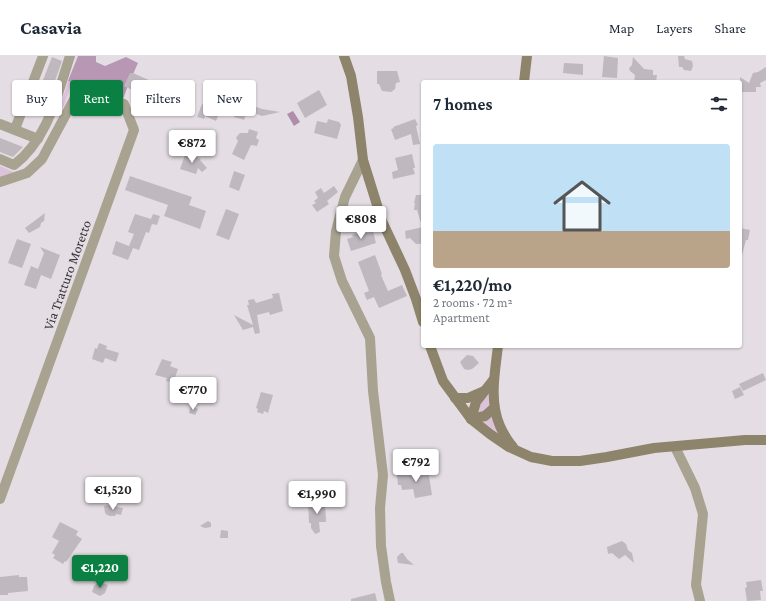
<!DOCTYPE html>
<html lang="en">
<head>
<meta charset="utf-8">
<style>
	:root { --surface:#fff; --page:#f6f6f7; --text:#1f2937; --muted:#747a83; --line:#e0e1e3; --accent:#0b8043 }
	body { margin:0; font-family:"Crimson Pro",serif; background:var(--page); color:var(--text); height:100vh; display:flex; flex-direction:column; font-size:15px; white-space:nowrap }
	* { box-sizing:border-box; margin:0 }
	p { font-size:13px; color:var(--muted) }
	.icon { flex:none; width:22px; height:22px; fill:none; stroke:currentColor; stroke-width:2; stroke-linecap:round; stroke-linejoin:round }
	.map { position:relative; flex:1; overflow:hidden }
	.panel { position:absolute; left:421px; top:24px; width:321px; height:268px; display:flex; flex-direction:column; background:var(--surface); border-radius:4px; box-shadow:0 1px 3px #0004 }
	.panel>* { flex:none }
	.top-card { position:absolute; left:12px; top:24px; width:349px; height:36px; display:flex; gap:8px }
	.price { position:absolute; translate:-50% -34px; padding:0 9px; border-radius:4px; background:#fff; color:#222; font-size:13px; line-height:26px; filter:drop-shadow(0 1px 2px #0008) }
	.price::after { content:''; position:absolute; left:50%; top:24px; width:12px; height:9px; margin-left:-6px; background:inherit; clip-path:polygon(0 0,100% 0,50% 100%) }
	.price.selected { background:var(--accent); color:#fff }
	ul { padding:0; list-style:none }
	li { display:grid; align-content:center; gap:8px; height:212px; padding:0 12px }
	li span { display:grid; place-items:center; height:124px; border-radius:4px; color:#555 }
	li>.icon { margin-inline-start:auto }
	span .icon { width:72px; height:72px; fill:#fffc; stroke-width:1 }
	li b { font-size:17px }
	h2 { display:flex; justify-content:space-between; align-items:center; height:48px; padding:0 12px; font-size:17px }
	.tag { padding:0 14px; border-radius:4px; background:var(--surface); box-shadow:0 1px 3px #0004; font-size:14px; line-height:36px }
	.tag.selected { background:var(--accent); color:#fff }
	header { display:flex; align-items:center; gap:24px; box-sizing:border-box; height:56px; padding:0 20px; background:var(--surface); border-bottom:1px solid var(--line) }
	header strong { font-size:19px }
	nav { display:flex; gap:22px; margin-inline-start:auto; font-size:14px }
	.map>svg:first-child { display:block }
</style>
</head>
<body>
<header>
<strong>Casavia</strong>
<nav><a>Map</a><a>Layers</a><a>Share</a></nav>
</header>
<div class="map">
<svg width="766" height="545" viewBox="0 0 766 545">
	<rect width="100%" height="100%" fill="#e4dde3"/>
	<g fill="#ddc2db">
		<path d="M 68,25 L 72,26 L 64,50 L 58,57 Z"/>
		<path d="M 0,110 L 14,116 L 0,121 Z"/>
		<path d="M 492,335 L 491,349 L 479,360 L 477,355 L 482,345 Z"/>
		<path d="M 493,359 L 498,377 L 483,366 Z"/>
	</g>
	<path fill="#b797b4" d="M 78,0 L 96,0 L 96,6 L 105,10 L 126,1 L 138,7 L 129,27 L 123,43 L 68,25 Z"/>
	<path fill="#ae8eab" d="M 293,55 L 300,66 L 294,70 L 287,58 Z"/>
	<g fill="#bfb9bf">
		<path d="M 604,0 L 618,2 L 617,22 L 602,21 Z"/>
		<path d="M 678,0 L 684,0 L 685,3 L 692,5 L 693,10 L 691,15 L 684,14 L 682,11 L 679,11 Z"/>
		<path d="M 52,1 L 62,5 L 43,59 L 31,55 Z"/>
		<path d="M 633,1 L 644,13 L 653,14 L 653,19 L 657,19 L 656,26 L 634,26 L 635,19 L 630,15 L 629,12 L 632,9 Z"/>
		<path d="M 564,7 L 583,8 L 583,19 L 563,17 Z"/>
		<path d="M 766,11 L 766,24 L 760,27 L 761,31 L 756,31 L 756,36 L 740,36 L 740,21 L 749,27 L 753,17 L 758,16 Z"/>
		<path d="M 377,15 L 397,15 L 400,26 L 396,27 L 395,33 L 391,36 L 382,35 L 379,28 L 377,28 Z"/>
		<path d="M 130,17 L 133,17 L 151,25 L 141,47 L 131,42 L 134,35 L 124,30 Z"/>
		<path d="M 319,34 L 327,49 L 305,62 L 297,47 Z"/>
		<path d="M 230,42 L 262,53 L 280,56 L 262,60 L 247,55 L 244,64 L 234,61 L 237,52 L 228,49 Z"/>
		<path d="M 202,48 L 220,55 L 216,65 L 205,60 L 204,63 L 197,61 Z"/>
		<path d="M 328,63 L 339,66 L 341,69 L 337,83 L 314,77 L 317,65 L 327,67 Z"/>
		<path d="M 415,63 L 418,69 L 416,70 L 420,88 L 413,89 L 411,78 L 395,84 L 391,73 L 394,72 L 393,71 Z"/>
		<path d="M 249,73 L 258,76 L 256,82 L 259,84 L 257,90 L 251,89 L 244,104 L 232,98 L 238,85 L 236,82 L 238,79 L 240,77 L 248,77 Z"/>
		<path d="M 0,82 L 23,91 L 13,101 L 0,96 Z"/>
		<path d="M 186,96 L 201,103 L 200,104 L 207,112 L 202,116 L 198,112 L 196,118 L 180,113 Z"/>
		<path d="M 412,98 L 415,112 L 413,112 L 415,118 L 393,123 L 392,116 L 398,114 L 395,102 Z"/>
		<path d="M 234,115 L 245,119 L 239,135 L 229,131 Z"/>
		<path d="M 130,120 L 192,141 L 189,149 L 206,155 L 200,173 L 164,160 L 168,149 L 125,134 Z"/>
		<path d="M 334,130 L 338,136 L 327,145 L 329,148 L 317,156 L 312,149 L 316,147 L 314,145 L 318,142 L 315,136 L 321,132 L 324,137 Z"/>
		<path d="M 416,139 L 423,139 L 423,167 L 421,167 L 417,154 L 414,154 L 415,147 L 414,147 Z"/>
		<path d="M 226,153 L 239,158 L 229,184 L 216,179 Z"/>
		<path d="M 45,157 L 44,165 L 41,167 L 40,171 L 29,177 L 25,172 Z"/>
		<path d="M 135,158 L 151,163 L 153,158 L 160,160 L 157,169 L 152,168 L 149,177 L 146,176 L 139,194 L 133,192 L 128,204 L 112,198 L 116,185 L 129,190 L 134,178 L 128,176 Z"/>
		<path d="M 423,171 L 423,185 L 420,188 L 416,188 L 410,182 L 406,183 L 405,175 Z"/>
		<path d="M 740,172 L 750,174 L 748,184 L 746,184 L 742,199 L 740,199 Z"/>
		<path d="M 366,174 L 367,177 L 373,175 L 376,187 L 351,195 L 347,183 L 353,181 L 352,179 Z"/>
		<path d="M 17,183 L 31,188 L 22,212 L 8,207 Z"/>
		<path d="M 40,191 L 60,199 L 51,223 L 41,219 L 36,233 L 24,229 L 31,210 L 38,213 L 44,197 Z"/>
		<path d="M 375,199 L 382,218 L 381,219 L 388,235 L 402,229 L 407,240 L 379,252 L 374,241 L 367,244 L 364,237 L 369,235 L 358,206 Z"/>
		<path d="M 279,237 L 283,255 L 270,259 L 269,256 L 257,259 L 260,277 L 255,278 L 253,271 L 243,274 L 234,259 L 253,269 L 247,249 L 249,249 L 248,244 L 254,243 L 256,247 L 273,242 L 272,238 Z"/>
		<path d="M 99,287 L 107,290 L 106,293 L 119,297 L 116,306 L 105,302 L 103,307 L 92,303 L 95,292 L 97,293 Z"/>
		<path d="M 467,299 L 473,300 L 479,307 L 472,313 L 468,314 L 464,313 L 460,306 Z"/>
		<path d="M 162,303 L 172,306 L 170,310 L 178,313 L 173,327 L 166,325 L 167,322 L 155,319 Z"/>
		<path d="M 763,317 L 766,324 L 743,335 L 739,328 Z"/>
		<path d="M 179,326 L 193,327 L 192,339 L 179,338 Z"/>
		<path d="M 740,331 L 744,339 L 735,343 L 732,335 Z"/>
		<path d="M 261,336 L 273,339 L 268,357 L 264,355 L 263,358 L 257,356 L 258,353 L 256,352 Z"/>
		<path d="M 191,350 L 198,353 L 195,359 L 189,357 Z"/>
		<path d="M 428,414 L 432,439 L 415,442 L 413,433 L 402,434 L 401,429 L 398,429 L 397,419 Z"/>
		<path d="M 325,445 L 326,466 L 319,466 L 320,476 L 315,478 L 311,472 L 311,467 L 309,467 L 308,446 Z"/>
		<path d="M 108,449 L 123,452 L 121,459 L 116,458 L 115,460 L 110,460 L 107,459 L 105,457 L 104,450 Z"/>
		<path d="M 208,465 L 211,467 L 211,471 L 205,472 L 200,470 Z"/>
		<path d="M 60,466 L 78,475 L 76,479 L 82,483 L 66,506 L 65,505 L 63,508 L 53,502 L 55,499 L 52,497 L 59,485 L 52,481 Z"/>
		<path d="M 221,474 L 228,475 L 228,482 L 220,482 Z"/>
		<path d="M 622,485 L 626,488 L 628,494 L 632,497 L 634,507 L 625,499 L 619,503 L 612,497 L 608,498 L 607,491 Z"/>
		<path d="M 401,497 L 403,497 L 407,503 L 414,509 L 398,507 L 397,501 Z"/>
		<path d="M 19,519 L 19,521 L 27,521 L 28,535 L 8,537 L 8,539 L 0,539 L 0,521 Z"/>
		<path d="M 761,524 L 763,535 L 760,535 L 761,544 L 747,545 L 745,532 L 747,531 L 746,526 Z"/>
		<path d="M 99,526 L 108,529 L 105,537 L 100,540 L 92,536 L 94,530 Z"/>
		<path d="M 375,537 L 377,545 L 351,545 L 351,543 Z"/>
	</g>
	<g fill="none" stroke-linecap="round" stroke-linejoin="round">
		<g stroke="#a8a291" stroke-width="10">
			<path d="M 0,68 L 38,83"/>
			<path d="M 15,73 L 43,0"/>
			<path d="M 0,103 L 14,109 C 48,83 57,39 70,0"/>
			<path d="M 363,104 L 345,141 L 336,175 L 334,200 L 342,225 L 370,282 L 373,335 L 383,419 L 380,452 L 381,490 L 386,526 L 390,545"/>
			<path d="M 0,126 L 27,117 L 42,103 L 79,34 L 124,48 L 134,74 L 0,443"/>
			<path d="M 675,391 L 695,432 L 703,458 L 696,529 L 700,545"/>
		</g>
		<g stroke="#8d846b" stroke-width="10">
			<path d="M 344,0 L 351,20 L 358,61 L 363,104 L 382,165 L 405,214 L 416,243 L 423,266"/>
			<path d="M 524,26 L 527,0"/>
			<path d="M 430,290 L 443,325 L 471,363 L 490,378 L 509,391 L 531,401 L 552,405 L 580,405 L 607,401 L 654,392 L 745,384 L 766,384"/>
			<path d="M 498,290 C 495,316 489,345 500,370 C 503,377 508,385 513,391"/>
			<path d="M 455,342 L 468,342 L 484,335"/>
			<path d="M 471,363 L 476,346 L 494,323"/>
			<path d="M 471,363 L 485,360 L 494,352"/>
		</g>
	</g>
	<g text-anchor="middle" stroke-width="4" stroke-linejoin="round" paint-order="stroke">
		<g font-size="14" fill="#393638" stroke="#e4dde3">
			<text transform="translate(67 219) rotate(-70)" y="5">Via Tratturo Moretto</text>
		</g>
	</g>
</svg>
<b class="price" style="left:192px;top:108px">€872</b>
<b class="price" style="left:361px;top:184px">€808</b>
<b class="price" style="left:193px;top:355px">€770</b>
<b class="price" style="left:416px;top:427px">€792</b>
<b class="price" style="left:113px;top:455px">€1,520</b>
<b class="price" style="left:317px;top:459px">€1,990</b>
<b class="price selected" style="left:100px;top:533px">€1,220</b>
<div class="top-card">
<a class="tag">Buy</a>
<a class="tag selected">Rent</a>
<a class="tag">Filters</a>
<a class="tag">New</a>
</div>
<section class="panel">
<h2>7 homes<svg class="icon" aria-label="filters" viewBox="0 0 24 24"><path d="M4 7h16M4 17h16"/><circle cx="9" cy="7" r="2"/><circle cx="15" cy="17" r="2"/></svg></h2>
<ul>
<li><span style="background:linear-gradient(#bfe0f5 70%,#b9a48a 0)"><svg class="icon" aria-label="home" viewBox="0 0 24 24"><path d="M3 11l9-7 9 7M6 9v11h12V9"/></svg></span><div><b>€1,220/mo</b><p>2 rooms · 72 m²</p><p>Apartment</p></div></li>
</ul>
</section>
</div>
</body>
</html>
